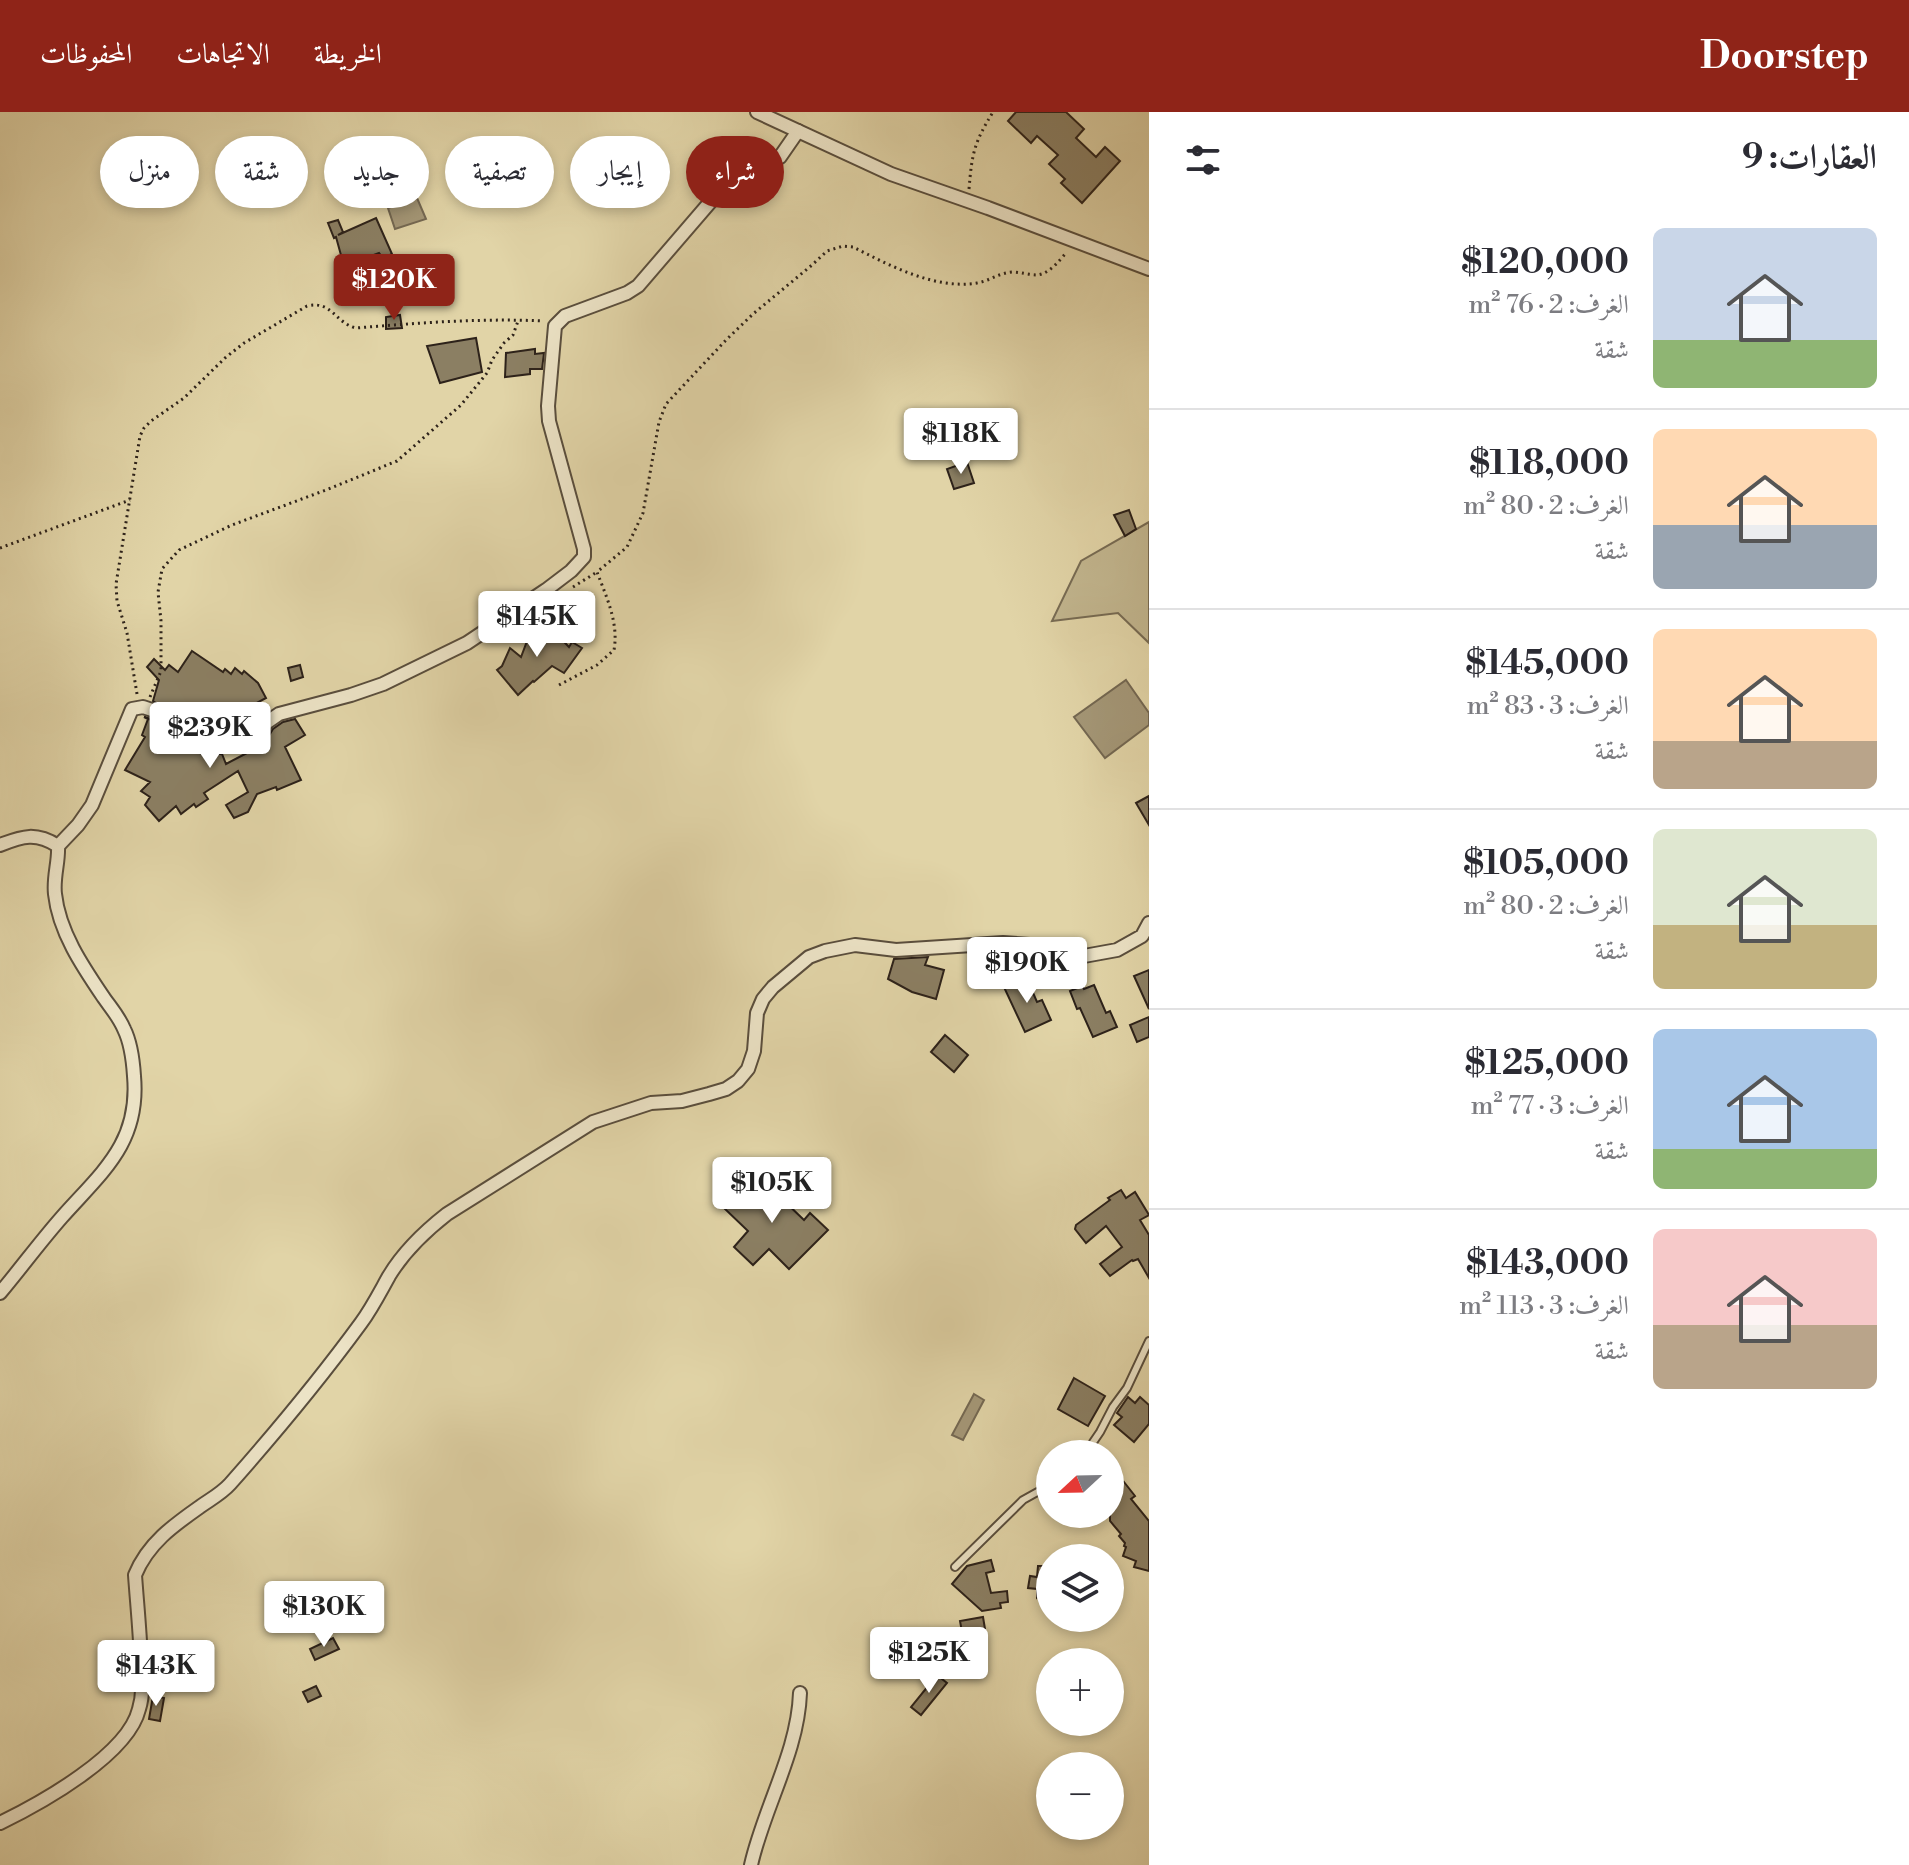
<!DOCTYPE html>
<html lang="ar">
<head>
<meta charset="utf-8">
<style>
	:root { --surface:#fff; --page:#f7f7f7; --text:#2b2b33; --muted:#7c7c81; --line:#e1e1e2; --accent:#8f2418 }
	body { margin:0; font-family:"Libre Bodoni",Amiri,serif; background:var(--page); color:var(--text); direction:rtl; height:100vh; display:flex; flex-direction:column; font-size:30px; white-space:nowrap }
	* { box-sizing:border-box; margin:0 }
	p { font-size:26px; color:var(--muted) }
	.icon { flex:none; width:44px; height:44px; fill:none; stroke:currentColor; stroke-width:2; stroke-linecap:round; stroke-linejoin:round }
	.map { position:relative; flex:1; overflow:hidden; direction:ltr }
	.details { display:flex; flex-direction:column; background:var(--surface); width:760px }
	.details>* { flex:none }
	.guide { position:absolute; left:24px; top:24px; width:760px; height:72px; direction:rtl; display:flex; gap:16px }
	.needle { width:52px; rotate:248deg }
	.buttons { position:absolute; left:1036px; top:1328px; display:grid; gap:16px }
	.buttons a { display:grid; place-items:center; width:88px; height:88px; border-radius:50%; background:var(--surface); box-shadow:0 4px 12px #0003; font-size:40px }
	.price { position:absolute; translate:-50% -68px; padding:0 18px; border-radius:8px; background:#fff; color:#222; font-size:26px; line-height:52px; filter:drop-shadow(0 2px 4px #0008) }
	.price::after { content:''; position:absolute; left:50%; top:48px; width:24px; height:18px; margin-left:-12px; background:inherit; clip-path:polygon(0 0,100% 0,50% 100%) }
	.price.on { background:var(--accent); color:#fff }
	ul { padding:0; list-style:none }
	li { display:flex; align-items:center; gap:24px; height:200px; padding:0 32px }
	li+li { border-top:2px solid var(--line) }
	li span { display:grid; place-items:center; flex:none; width:224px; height:160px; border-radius:12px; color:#555 }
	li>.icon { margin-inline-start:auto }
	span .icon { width:96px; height:96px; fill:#fffc; stroke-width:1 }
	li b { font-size:34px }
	h2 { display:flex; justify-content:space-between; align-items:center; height:96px; padding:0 32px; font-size:34px }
	.pill { padding:0 28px; border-radius:36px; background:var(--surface); box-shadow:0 4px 12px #0003; font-size:28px; line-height:72px }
	.pill.on { background:var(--accent); color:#fff }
	header { display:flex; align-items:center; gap:48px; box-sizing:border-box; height:112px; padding:0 40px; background:var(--accent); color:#fff }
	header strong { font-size:38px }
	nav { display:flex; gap:44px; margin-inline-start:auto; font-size:28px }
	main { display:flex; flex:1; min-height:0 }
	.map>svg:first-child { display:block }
</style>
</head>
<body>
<header>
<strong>Doorstep</strong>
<nav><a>الخريطة</a><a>الاتجاهات</a><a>المحفوظات</a></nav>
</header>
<main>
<section class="details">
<h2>العقارات: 9<svg class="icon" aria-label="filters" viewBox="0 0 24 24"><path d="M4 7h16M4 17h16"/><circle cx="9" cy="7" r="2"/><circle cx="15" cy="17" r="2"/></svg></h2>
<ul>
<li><span style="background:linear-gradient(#c9d6e8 70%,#8fb573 0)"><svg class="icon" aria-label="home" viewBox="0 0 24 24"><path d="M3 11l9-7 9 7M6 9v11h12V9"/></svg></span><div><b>$120,000</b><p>الغرف: 2 · 76 m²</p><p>شقة</p></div></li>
<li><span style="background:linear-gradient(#ffd9b3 60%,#9aa5b1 0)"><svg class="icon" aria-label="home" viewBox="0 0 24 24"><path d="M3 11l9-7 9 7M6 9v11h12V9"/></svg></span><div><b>$118,000</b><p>الغرف: 2 · 80 m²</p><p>شقة</p></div></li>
<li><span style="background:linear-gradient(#ffd9b3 70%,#b9a48a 0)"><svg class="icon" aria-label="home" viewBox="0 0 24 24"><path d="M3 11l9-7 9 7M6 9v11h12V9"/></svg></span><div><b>$145,000</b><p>الغرف: 3 · 83 m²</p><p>شقة</p></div></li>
<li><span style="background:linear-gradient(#dfe7d0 60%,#c2b280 0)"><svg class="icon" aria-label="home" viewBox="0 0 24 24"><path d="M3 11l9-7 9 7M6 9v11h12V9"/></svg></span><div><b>$105,000</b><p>الغرف: 2 · 80 m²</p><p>شقة</p></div></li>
<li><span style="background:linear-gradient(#a9c7e8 75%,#8fb573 0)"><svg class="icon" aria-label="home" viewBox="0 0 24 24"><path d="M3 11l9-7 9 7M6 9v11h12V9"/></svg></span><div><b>$125,000</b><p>الغرف: 3 · 77 m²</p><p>شقة</p></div></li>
<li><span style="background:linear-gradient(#f6c9c9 60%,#b9a48a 0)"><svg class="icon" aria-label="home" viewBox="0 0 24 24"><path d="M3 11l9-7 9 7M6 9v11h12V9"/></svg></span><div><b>$143,000</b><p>الغرف: 3 · 113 m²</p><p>شقة</p></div></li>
</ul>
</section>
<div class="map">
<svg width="1149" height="1753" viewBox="0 0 1149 1753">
	<rect width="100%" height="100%" fill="#e1d4a7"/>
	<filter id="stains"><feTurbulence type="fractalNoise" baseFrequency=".0025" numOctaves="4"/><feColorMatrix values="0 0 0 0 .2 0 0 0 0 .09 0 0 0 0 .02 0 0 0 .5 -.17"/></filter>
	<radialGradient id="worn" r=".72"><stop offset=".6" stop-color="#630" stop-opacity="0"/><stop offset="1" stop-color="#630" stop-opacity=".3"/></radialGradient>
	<path fill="#c2b68f" stroke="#786c54" stroke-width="2" d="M 1149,410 L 1149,531 L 1118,501 L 1052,509 L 1081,449 Z"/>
	<g fill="#a49777" stroke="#746852" stroke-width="2">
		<path d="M 417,86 L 426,107 L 395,117 L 388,96 Z"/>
		<path d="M 1126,568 L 1149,601 L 1149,613 L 1105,646 L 1074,605 Z"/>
		<path d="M 974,1282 L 984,1288 L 963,1328 L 952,1323 Z"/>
		<path d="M 933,1516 L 940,1519 L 948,1530 L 956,1531 L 963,1535 L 963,1539 L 953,1555 L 945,1555 L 938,1540 L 923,1534 L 921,1528 L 923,1522 Z"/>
	</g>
	<g fill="#8b7f63" stroke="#2d221a" stroke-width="2">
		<path d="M 1016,0 L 1066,0 L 1084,17 L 1076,26 L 1096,45 L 1105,35 L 1120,49 L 1082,91 L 1061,71 L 1065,67 L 1049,52 L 1058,43 L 1037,24 L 1031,31 L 1008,9 Z"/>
		<path d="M 376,106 L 392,142 L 383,146 L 379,141 L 344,154 L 336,125 L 334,126 L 328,111 L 338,108 L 343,120 L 338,123 Z"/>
		<path d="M 400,203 L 402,216 L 386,217 L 386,205 Z"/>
		<path d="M 476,226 L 482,260 L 440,271 L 427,234 Z"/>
		<path d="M 535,237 L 535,242 L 544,241 L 542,257 L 530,257 L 530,262 L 505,265 L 506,241 Z"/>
		<path d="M 967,350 L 974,371 L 954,377 L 947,357 Z"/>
		<path d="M 1129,398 L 1136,417 L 1125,424 L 1114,403 Z"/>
		<path d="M 548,513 L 569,535 L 572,530 L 582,536 L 564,561 L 552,554 L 534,570 L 533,569 L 518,583 L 497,558 L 502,554 L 510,536 L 521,545 L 532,516 L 541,521 Z"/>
		<path d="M 192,539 L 223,560 L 225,557 L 231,562 L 235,556 L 242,562 L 244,559 L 258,571 L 266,586 L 249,595 L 252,602 L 249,604 L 254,615 L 229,623 L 203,624 L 209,617 L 196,601 L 185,610 L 153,589 L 159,568 L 147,555 L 154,547 L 165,558 L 169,553 L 178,560 Z"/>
		<path d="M 300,553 L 303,565 L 291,569 L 288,556 Z"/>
		<path d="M 144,605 L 148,606 L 194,640 L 205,642 L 222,642 L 226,652 L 247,641 L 245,637 L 265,630 L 273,617 L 283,610 L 295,607 L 305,623 L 285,635 L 301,668 L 277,678 L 276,675 L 257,682 L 248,700 L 234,706 L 226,693 L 248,680 L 238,659 L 204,681 L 208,687 L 196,695 L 194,692 L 181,702 L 176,694 L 159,709 L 145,693 L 150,685 L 141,679 L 150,670 L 125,658 L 145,625 L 142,623 L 148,607 Z"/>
		<path d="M 1149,684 L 1149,713 L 1136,691 Z"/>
		<path d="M 928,845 L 925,853 L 944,858 L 936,887 L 912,880 L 888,867 L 894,847 Z"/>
		<path d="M 1149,858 L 1149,897 L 1134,864 Z"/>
		<path d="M 1027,867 L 1037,890 L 1042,888 L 1051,908 L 1025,920 L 1003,873 L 1013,869 L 1015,872 Z"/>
		<path d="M 1094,873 L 1106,901 L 1110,899 L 1117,915 L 1093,925 L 1080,896 L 1077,897 L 1070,879 L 1082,874 L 1084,877 Z"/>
		<path d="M 1149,905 L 1149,925 L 1137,930 L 1130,913 Z"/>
		<path d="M 945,923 L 968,943 L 954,960 L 931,940 Z"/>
		<path d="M 756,1062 L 804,1108 L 810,1101 L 828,1118 L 789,1157 L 769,1137 L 753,1153 L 734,1135 L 748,1119 L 724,1096 Z"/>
		<path d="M 1121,1078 L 1126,1086 L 1135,1080 L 1149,1103 L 1140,1108 L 1149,1123 L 1149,1166 L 1138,1147 L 1133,1149 L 1132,1148 L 1110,1164 L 1100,1152 L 1122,1135 L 1106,1114 L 1086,1131 L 1075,1117 L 1076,1113 L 1110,1088 L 1108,1086 Z"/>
		<path d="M 1074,1266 L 1105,1284 L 1088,1314 L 1058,1297 Z"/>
		<path d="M 1128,1285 L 1135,1291 L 1140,1285 L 1149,1293 L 1149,1312 L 1134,1330 L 1114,1313 L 1122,1305 L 1117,1301 Z"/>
		<path d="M 1124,1370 L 1135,1384 L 1131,1387 L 1149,1409 L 1149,1459 L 1134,1455 L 1136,1449 L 1123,1444 L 1126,1435 L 1124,1434 L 1125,1431 L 1119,1424 L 1121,1422 L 1110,1409 L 1110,1381 Z"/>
		<path d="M 991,1448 L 994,1459 L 986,1461 L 991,1481 L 1007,1479 L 1008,1490 L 1000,1491 L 1001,1496 L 982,1499 L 952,1472 L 967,1454 Z"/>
		<path d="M 1038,1454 L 1050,1454 L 1050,1469 L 1037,1485 L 1037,1477 L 1028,1476 L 1030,1464 L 1037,1465 Z"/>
		<path d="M 983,1505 L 985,1517 L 962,1520 L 960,1509 Z"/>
		<path d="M 333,1526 L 339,1537 L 315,1548 L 310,1537 Z"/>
		<path d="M 906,1532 L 919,1543 L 913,1552 L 899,1541 Z"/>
		<path d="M 937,1563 L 947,1571 L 921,1603 L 911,1595 Z"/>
		<path d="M 316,1574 L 321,1584 L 308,1590 L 303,1580 Z"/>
		<path d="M 153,1584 L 164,1586 L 160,1609 L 149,1607 Z"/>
	</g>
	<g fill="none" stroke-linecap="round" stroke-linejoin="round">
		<g stroke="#5a4e3d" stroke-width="10">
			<g id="lane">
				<path d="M 1085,1342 L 1100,1320 L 1113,1295 L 1127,1276 L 1149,1229"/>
				<path d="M 955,1455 L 1023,1388 L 1050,1373"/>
			</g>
		</g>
		<g stroke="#5a4e3d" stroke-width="16">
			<g id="street">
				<path d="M 757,0 L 891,62 L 988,96 L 1149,157"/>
				<path d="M 0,733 C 23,724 36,720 58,734 C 59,750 53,765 55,782 C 59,820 83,855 104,886 C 111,896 119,905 124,917 C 131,931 133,948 134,964 C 140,1031 102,1060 62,1105 C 40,1130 21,1156 0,1181"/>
				<path d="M 58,734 L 78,713 L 92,693 L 132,597 L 143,595 L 152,598 L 199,632 C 216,637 246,629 261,622 L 266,611 L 279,602 L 351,583 L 383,572 L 467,531 L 546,478 L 571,459 L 584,445 L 584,437 L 549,309 L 548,294 L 555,214 L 565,204 L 627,181 L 638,174 L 718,81 L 742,61 L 769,52 L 780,45 L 798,19"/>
				<path d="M 0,1711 C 41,1691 128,1643 139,1597 C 144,1581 142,1565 141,1549 C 140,1520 137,1491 135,1463 C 148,1431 174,1413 201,1394 C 211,1387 222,1381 230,1372 C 276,1320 320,1267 361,1211 C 372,1196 380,1180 389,1164 C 404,1139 424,1120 447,1102 L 593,1010 L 651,991 L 682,989 L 709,982 L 726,977 L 738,969 L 748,957 L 754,939 L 757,901 L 763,887 L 773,875 L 809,845 L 825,839 L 855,833 L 896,838 L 1003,831 L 1044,834 L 1069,842 L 1084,844 L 1117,838 L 1142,824 L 1149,811"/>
				<path d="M 751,1753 C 764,1695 798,1640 800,1581"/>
			</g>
		</g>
		<g stroke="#2d221a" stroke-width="3" stroke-dasharray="2 4" stroke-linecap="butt">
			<path d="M 969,77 C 972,41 974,31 993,0"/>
			<path d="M 0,436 L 130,388"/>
			<path d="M 573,475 L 597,460"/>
			<path d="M 504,520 L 511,521 L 528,507"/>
			<path d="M 559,573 L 597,553 L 614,538 C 619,511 606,484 597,460 L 627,435 L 643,401 L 659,310 L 666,292 L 726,228 L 753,202 L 812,153 L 827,139 L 843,134 L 853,135 C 889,153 935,178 977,171 C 989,169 999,161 1012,160 C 1021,160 1029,163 1037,163 C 1049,162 1059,149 1066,141"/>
			<path d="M 137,582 L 127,521 L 117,489 L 116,472 L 140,324 L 144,316 L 151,309 L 184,286 L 225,246 L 244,231 L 307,194 C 332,188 335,211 356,216 C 418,211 480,206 543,209"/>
			<path d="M 150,585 L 161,559 L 161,509 L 158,480 L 162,457 L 179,438 L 232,413 L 326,378 L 397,349 L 461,293 L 487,261 L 492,248 L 504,231 L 513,223 L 518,209"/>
		</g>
		<use href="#lane" stroke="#ece3c6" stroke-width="6"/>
		<use href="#street" stroke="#ece3c6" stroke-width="12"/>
	</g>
	<rect width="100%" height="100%" filter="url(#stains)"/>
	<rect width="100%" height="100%" fill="url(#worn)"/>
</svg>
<div class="buttons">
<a><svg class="needle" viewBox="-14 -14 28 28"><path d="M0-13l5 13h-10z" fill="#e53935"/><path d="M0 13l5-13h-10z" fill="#7c7c81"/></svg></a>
<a><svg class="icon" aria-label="layers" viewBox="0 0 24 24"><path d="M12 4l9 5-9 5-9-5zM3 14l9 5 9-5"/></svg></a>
<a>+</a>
<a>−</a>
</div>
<b class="price on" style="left:394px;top:210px">$120K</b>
<b class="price" style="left:961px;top:364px">$118K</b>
<b class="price" style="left:537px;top:547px">$145K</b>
<b class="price" style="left:210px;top:658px">$239K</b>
<b class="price" style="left:1027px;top:893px">$190K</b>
<b class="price" style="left:772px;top:1113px">$105K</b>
<b class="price" style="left:324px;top:1537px">$130K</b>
<b class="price" style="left:929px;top:1583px">$125K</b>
<b class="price" style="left:156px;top:1596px">$143K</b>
<div class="guide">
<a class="pill on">شراء</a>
<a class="pill">إيجار</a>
<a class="pill">تصفية</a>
<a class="pill">جديد</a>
<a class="pill">شقة</a>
<a class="pill">منزل</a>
</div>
</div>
</main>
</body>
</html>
